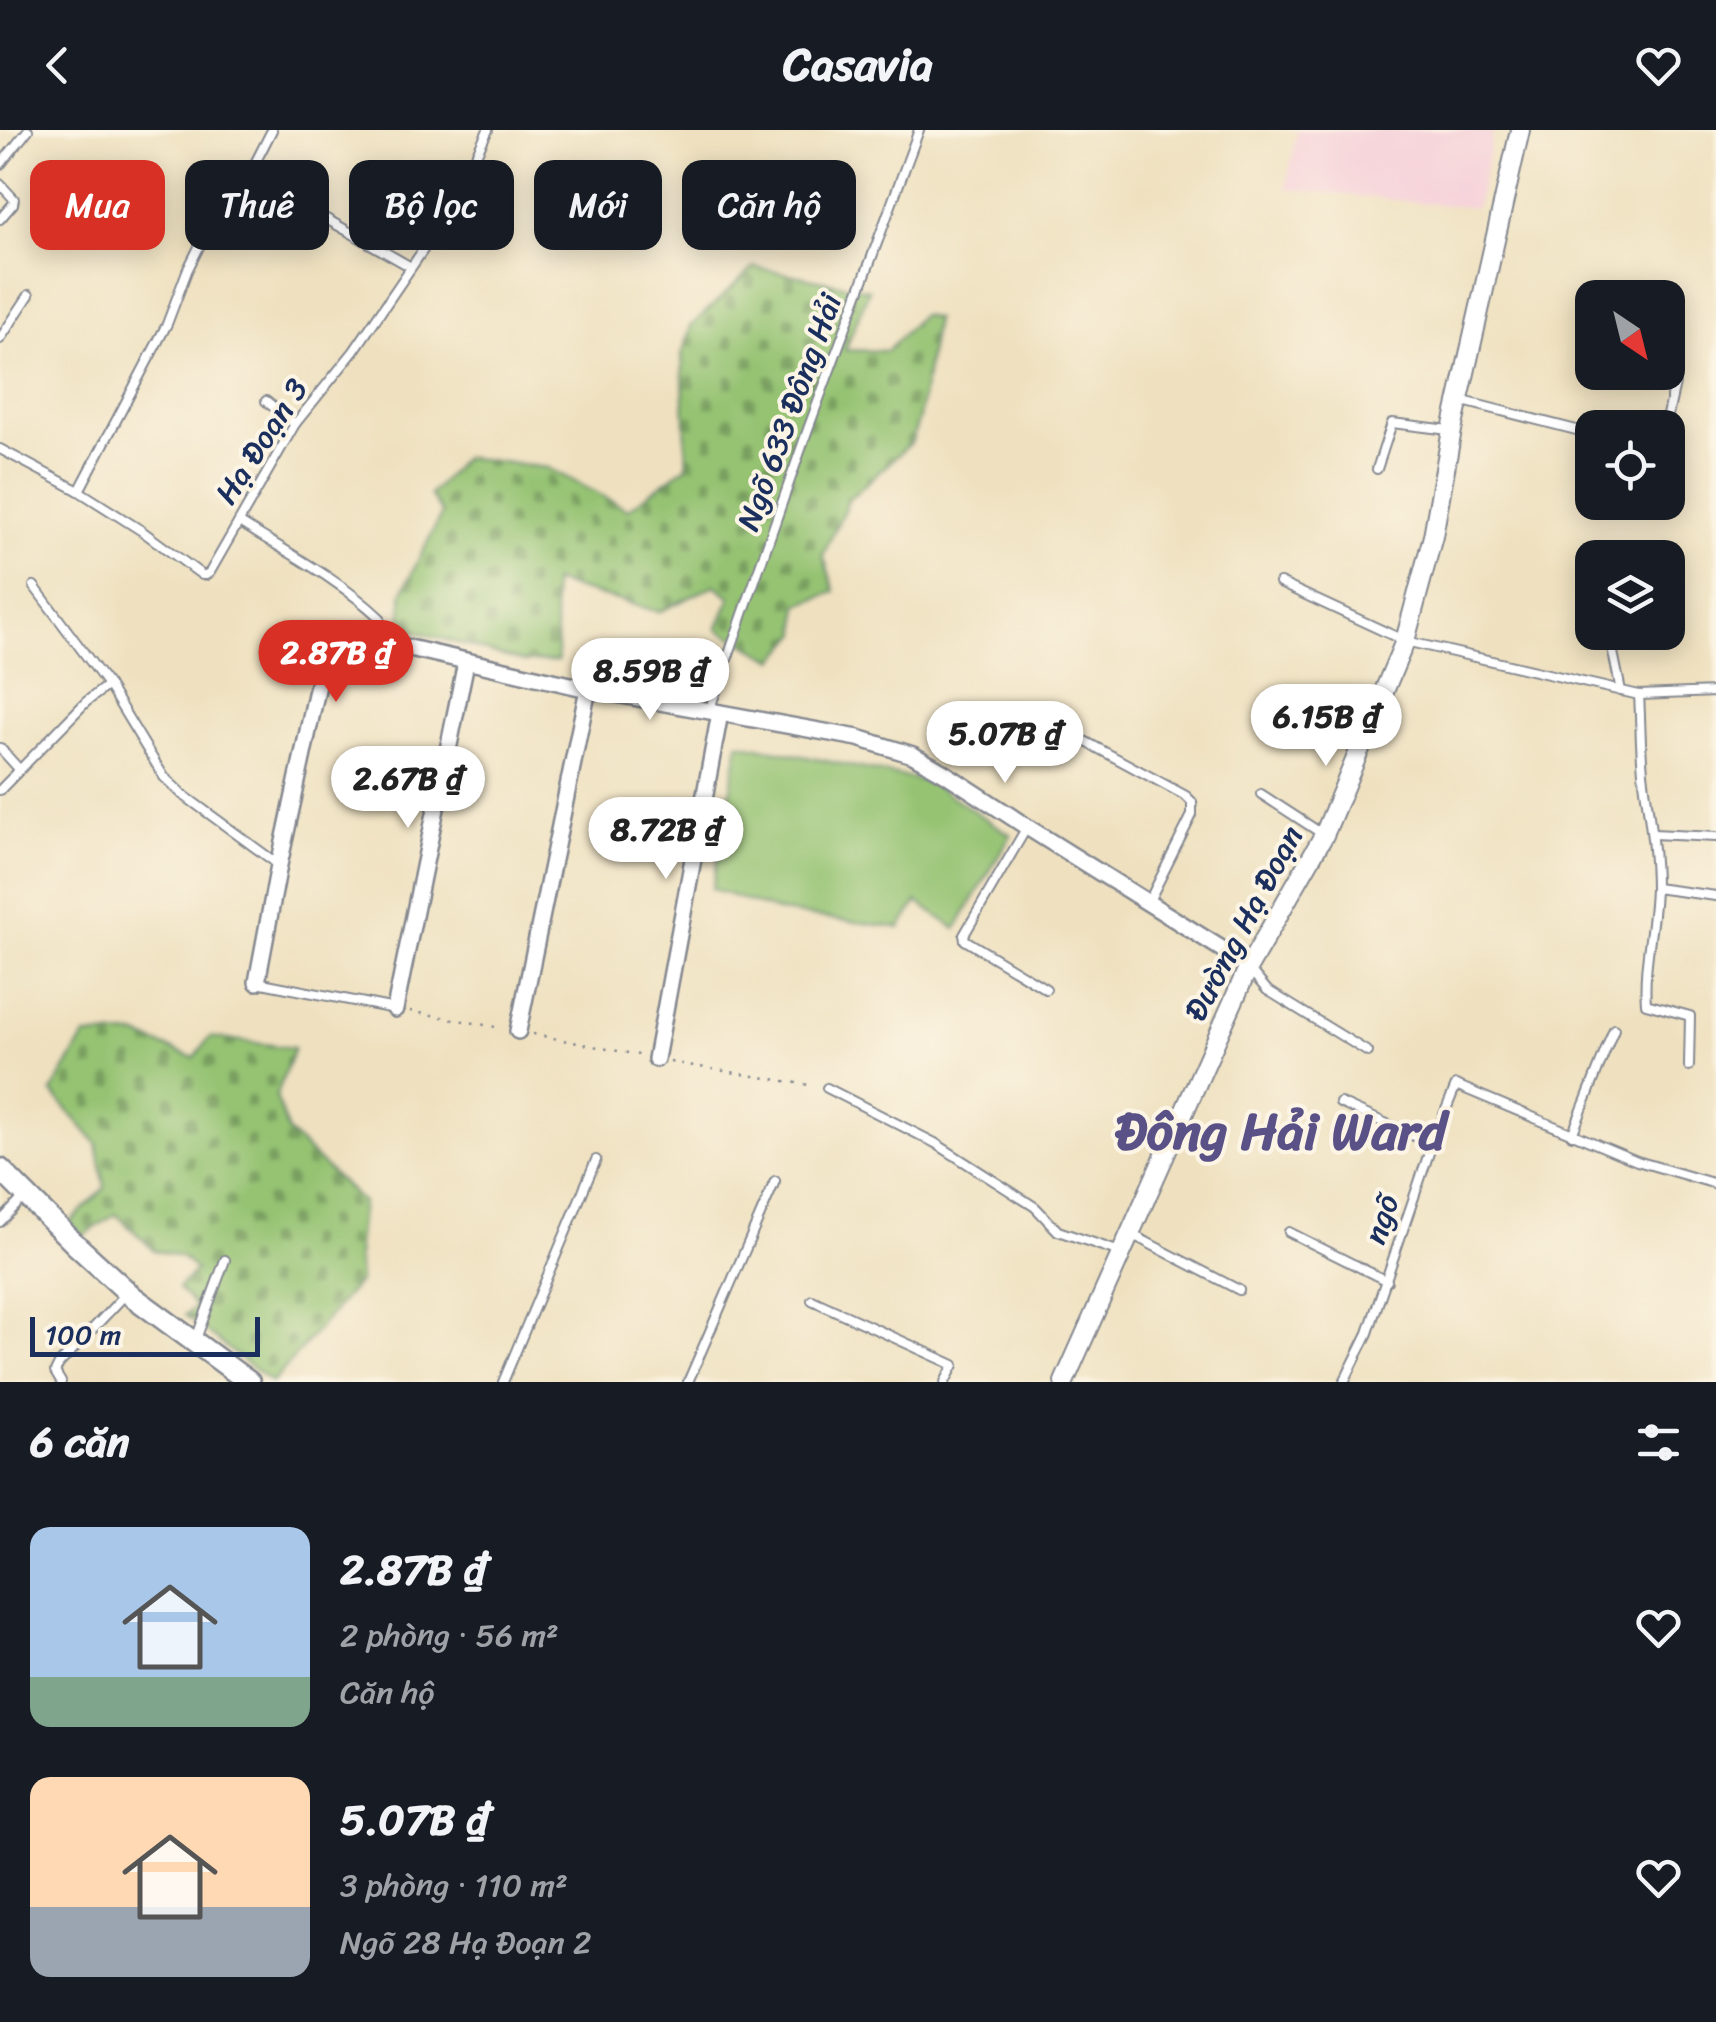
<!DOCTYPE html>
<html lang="vi">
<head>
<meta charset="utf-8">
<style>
	:root { --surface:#171b24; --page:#242831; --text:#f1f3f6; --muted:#9ea1a6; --accent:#d93025 }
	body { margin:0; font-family:Sriracha,sans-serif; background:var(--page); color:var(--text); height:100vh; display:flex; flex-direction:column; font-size:38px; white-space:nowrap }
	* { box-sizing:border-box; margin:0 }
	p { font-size:32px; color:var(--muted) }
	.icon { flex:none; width:55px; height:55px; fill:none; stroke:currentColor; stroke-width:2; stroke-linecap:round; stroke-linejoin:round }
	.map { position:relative; height:1252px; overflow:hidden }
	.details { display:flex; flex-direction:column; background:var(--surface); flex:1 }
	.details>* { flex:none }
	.guide { position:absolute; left:30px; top:30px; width:1000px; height:90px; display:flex; gap:20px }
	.needle { width:65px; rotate:145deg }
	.controls { position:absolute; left:1575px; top:150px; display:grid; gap:20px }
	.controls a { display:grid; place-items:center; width:110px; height:110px; border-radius:20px; background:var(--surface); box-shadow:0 5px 25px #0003; font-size:50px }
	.scale { position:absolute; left:30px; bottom:25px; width:230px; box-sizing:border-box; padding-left:10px; border:5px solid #1b2f5e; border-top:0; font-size:28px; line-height:35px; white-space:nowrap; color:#1b2f5e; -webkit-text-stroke:8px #fcf5e5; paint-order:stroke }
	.price { position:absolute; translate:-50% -85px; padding:0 22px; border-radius:35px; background:#fff; color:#222; font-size:32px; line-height:65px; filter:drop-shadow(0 2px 5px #0008) }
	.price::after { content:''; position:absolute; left:50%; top:60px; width:30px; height:22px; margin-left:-15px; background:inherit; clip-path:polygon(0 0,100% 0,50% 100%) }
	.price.current { background:var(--accent); color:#fff }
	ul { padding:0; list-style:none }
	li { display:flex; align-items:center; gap:30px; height:250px; padding:0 30px }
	li span { display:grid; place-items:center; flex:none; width:280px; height:200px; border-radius:20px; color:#555 }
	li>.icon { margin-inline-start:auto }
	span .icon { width:120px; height:120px; fill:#fffc; stroke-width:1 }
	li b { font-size:42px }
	h2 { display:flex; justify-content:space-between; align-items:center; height:120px; padding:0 30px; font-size:42px }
	.pill { padding:0 35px; border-radius:20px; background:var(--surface); box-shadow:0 5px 25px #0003; font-size:35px; line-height:90px }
	.pill.current { background:var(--accent); color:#fff }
	header { display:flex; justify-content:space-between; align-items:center; height:130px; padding:0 30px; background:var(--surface); font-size:45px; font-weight:800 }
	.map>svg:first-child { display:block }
</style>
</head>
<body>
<header><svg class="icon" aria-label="back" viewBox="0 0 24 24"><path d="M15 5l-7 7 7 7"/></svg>Casavia<svg class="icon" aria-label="heart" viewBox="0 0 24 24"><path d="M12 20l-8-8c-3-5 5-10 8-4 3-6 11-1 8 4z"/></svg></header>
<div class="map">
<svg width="1716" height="1252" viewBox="0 0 1716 1252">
	<defs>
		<pattern id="cemetery-stones" width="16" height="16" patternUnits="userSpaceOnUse" patternTransform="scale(2.5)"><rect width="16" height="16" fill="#95c372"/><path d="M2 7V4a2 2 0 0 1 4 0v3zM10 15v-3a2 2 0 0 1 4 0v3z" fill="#799f61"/></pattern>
	</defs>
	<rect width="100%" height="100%" fill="#fcf5e5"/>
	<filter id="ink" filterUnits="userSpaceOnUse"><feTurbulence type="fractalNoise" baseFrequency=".01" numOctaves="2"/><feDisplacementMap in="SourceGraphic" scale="20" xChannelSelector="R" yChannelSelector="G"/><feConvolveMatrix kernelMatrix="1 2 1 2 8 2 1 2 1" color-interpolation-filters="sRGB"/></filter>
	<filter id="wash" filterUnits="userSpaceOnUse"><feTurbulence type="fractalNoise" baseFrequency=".0048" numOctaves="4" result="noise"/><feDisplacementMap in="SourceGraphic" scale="40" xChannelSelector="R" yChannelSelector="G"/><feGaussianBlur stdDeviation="2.25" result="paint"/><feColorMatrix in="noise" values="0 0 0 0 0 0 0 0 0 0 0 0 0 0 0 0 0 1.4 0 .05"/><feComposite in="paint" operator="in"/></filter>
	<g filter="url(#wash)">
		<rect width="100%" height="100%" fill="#efe1c0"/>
		<path fill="#f5cfd9" d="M 1297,0 L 1494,0 L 1476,78 L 1286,59 Z"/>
		<path fill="#95c372" stroke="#587968" stroke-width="2.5" d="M 739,613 L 929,652 L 1011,705 L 956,799 L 917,772 L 900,798 L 780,782 L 712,759 Z"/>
		<g fill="url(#cemetery-stones)" stroke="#587968" stroke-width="2.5">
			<path d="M 754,137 L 869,160 L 845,220 L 887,221 L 921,185 L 935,189 L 919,288 L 911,313 L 849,369 L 823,425 L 835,462 L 798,475 L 798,503 L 775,530 L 717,499 L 731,467 L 715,455 L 659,482 L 552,452 L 558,531 L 524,532 L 397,496 L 402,484 L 402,463 L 442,383 L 430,365 L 464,327 L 548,338 L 628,379 L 687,336 L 682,225 L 691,196 Z"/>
			<path d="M 135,905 L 194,928 L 210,907 L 294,918 L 276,966 L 288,1002 L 362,1072 L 357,1116 L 359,1151 L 273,1252 L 270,1252 L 185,1185 L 196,1177 L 178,1158 L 196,1140 L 181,1127 L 154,1120 L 116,1084 L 83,1106 L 69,1093 L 105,1058 L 97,1014 L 52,962 L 85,906 Z"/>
		</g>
	</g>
	<g filter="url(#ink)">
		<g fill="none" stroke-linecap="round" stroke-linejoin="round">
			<g stroke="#85888f" stroke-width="12">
				<g id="service">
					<path d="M 0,35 L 28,0"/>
					<path d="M 249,45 L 411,137"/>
					<path d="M 0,54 L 14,69 L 13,74 L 0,89"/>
					<path d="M 0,209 L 29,165"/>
					<path d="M 1459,270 L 1592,304"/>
					<path d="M 266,271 L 295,294"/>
					<path d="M 1665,298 L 1675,254"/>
					<path d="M 0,319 L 79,361 L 142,401 L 202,445 L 206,445 L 210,442 L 295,294 L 354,221 L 447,85 L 488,0"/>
					<path d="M 1377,339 L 1392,293 L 1449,300"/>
					<path d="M 79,361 L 167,194 L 187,141 L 210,95 L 249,45 L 272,0"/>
					<path d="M 239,392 C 286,422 339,449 380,488 L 379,511"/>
					<path d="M 1280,453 L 1405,511 L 1639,565 L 1716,562"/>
					<path d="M 34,456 L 108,555"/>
					<path d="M 1612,502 L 1613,522 L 1621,561"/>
					<path d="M 1639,565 C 1641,595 1640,627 1645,658 C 1650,692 1655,724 1655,758 C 1654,797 1643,835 1646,874 L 1690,886 L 1689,936"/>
					<path d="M 709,581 L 808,299 L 919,0"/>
					<path d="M 1077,607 L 1186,666 L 1192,672 L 1192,685 L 1148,773"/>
					<path d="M 0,618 L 19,639"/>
					<path d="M 0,660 L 86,572 L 108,555 L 164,647 L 182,664 L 279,735"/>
					<path d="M 1261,664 L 1324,705"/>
					<path d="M 1027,697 L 964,805 L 965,810 L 1046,859"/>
					<path d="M 1653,704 L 1716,707"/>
					<path d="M 1655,758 L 1716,766"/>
					<path d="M 1250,840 L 1267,860 L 1368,922"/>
					<path d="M 257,852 L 395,879"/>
					<path d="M 827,958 L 935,1013 L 1035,1077 L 1058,1101 L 1120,1122"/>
					<path d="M 1340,973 L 1432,1014"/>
					<path d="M 1572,1005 L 1614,899"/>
					<path d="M 0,1092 L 26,1065"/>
					<path d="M 1289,1102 L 1387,1151"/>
					<path d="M 1129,1103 L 1239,1160"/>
					<path d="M 812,1170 L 954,1235 L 945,1252"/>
					<path d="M 196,1209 L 225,1130"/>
					<path d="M 61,1252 L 55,1242 L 59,1234 L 125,1165"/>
					<path d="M 503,1252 L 596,1030"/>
					<path d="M 688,1252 L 775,1051"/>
					<path d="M 1344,1252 L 1368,1203 L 1432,1014 L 1456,955 L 1637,1031 L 1716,1054"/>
				</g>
			</g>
			<g stroke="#85888f" stroke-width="20">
				<g id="minor">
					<path d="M 257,852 L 279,735 L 324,527 C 342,502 350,507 379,511 L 588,559 L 858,608 L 913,625 L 946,644 L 1027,697 L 1249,836"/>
					<path d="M 395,879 L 466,532"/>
					<path d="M 518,901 L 588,559"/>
					<path d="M 656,929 L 720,583"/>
				</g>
			</g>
			<g stroke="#85888f" stroke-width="22">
				<path id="tertiary" d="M 1064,1252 L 1249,836 L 1324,705 L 1405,511 L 1433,406 L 1452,300 L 1520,0"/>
			</g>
			<g stroke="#85888f" stroke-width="25">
				<path id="secondary" d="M 0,1039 L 75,1114 L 132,1166 L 249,1252"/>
			</g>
			<g stroke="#85888f" stroke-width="2.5" stroke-dasharray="2.5 8" stroke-linecap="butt">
				<path d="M 410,881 L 501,898"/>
				<path d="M 533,904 L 643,926"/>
				<path d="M 670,932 L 815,956"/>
			</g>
			<use href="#service" stroke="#fff" stroke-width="8"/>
			<use href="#minor" stroke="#fff" stroke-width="15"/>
			<use href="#tertiary" stroke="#fff" stroke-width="18"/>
			<use href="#secondary" stroke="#fff" stroke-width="20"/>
		</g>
	</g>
	<g text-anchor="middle" stroke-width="8" stroke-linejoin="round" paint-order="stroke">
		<g font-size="32" fill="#1b2f5e" stroke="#fcf5e5">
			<text transform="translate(789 282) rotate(-70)" y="11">Ngõ 633 Đông Hải</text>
			<text transform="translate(261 311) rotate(-57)" y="11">Hạ Đoạn 3</text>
			<text transform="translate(1243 793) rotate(-62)" y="11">Đường Hạ Đoạn</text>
			<text transform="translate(1381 1089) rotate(-72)" y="11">ngõ</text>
		</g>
		<g font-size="52" font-weight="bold" fill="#5a5286" stroke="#fcf5e5">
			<text x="1281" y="1019">Đông Hải Ward</text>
		</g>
	</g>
</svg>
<div class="controls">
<a><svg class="needle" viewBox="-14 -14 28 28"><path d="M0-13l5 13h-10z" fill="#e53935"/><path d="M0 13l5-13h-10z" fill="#9ea1a6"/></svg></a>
<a><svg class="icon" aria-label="locate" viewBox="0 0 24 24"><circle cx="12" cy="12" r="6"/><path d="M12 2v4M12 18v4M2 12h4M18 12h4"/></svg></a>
<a><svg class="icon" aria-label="layers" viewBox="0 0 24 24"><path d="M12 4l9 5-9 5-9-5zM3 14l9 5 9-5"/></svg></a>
</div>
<div class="scale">100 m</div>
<b class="price current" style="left:336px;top:575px">2.87B ₫</b>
<b class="price" style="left:650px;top:593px">8.59B ₫</b>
<b class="price" style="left:1326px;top:639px">6.15B ₫</b>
<b class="price" style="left:1005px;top:656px">5.07B ₫</b>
<b class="price" style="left:408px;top:701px">2.67B ₫</b>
<b class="price" style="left:666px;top:752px">8.72B ₫</b>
<div class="guide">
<a class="pill current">Mua</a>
<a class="pill">Thuê</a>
<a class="pill">Bộ lọc</a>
<a class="pill">Mới</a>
<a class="pill">Căn hộ</a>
</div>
</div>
<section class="details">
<h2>6 căn<svg class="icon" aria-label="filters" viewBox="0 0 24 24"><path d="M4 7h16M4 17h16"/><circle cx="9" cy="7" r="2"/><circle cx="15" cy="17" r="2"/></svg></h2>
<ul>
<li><span style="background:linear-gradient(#a9c7e8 75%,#7fa58c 0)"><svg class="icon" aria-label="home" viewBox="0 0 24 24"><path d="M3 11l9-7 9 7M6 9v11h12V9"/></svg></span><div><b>2.87B ₫</b><p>2 phòng · 56 m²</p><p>Căn hộ</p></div><svg class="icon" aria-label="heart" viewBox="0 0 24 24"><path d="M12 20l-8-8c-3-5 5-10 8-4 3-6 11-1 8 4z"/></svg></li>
<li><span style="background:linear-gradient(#ffd9b3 65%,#9aa5b1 0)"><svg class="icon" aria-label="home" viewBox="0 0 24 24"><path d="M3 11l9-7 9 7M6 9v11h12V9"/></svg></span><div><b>5.07B ₫</b><p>3 phòng · 110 m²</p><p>Ngõ 28 Hạ Đoạn 2</p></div><svg class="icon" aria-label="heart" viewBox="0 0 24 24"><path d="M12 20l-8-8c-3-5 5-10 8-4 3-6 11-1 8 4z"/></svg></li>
</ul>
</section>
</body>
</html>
